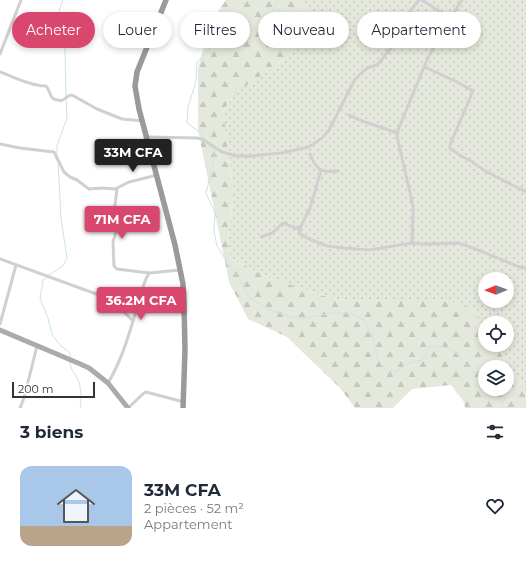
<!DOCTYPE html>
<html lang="fr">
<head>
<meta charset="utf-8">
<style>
	:root { --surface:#fff; --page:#f6f6f7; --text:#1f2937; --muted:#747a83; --accent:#d9466e }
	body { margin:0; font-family:Montserrat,sans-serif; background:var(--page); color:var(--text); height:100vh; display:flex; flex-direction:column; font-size:15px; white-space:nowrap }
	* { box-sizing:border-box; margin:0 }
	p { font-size:13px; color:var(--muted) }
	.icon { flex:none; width:22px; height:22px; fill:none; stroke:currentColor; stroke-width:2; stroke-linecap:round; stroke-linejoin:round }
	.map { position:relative; height:408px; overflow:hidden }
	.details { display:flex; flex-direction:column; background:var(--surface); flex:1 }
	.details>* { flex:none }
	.banner { position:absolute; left:12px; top:12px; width:502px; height:36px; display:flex; gap:8px }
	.needle { width:26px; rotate:269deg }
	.fabs { position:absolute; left:478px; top:272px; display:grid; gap:8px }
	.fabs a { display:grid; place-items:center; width:36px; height:36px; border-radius:50%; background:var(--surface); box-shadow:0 2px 6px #0003; font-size:20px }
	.scale { position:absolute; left:12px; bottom:10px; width:83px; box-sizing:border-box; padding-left:4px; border:2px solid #333; border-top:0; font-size:11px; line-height:14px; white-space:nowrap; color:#333; -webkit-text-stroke:3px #fff; paint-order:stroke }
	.price { position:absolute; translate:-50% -34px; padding:0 9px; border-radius:4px; background:var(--accent); color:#fff; font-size:13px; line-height:26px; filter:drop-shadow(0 1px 2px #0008) }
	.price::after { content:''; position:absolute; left:50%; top:24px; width:12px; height:9px; margin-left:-6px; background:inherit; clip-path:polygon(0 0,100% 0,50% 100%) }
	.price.selected { background:#222; color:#fff }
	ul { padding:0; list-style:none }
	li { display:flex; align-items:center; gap:12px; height:100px; padding:0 20px }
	li span { display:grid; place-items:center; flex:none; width:112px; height:80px; border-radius:12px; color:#555 }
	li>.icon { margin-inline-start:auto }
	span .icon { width:48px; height:48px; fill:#fffc; stroke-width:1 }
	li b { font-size:17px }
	h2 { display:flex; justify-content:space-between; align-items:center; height:48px; padding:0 20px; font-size:17px }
	.tag { padding:0 14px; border-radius:18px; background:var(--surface); box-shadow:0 2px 6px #0003; font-size:14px; line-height:36px }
	.tag.selected { background:var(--accent); color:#fff }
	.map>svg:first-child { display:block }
</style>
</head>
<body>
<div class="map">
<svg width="526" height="408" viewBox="0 0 526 408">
	<defs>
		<pattern id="grass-dots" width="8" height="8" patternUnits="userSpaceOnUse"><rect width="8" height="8" fill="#e5e9dd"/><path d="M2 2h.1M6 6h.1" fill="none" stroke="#c5c8be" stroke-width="1.8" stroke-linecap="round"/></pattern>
		<pattern id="forest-firs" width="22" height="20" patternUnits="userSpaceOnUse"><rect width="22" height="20" fill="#e5e9dd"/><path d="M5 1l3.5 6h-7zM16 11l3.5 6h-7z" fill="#c5c8be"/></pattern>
	</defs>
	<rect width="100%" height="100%" fill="#fff"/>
	<path fill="url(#grass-dots)" fill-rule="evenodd" d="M 303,0 L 526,0 L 526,392 L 495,345 L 507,345 L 507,323 L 485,323 L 485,330 L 471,309 L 348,301 L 327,297 L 267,277 L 230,258 L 228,236 L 234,195 L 223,112 L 235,93 L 287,58 L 310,24 ZM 485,279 L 507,279 L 507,301 L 485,301 Z"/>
	<path fill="url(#forest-firs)" fill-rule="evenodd" d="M 226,0 L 303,0 L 310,24 L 287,58 L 235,93 L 223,111 L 234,195 L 228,236 L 230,258 L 267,277 L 327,297 L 348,301 L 452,301 L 471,309 L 485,330 L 485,345 L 495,345 L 526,392 L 526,408 L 465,408 L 464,402 L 451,385 L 412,389 L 393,408 L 355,408 L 340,388 L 287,337 L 248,319 L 229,282 L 198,130 L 198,68 L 210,23 ZM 485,367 L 507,367 L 507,389 L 485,389 Z"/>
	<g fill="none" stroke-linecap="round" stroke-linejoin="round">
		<g stroke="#cbe3e8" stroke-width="1">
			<path d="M 63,0 L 59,11 L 65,48 L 66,96"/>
			<path d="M 206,140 L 201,133 L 187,123 L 188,107 L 196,81 L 197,62 L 210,49 L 213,37 L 224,33 L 250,31 L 269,22 L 278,0"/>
			<path d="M 210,146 L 215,152 L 210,177 L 206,193 L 215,213 L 214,231 L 217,246 L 229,265 L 240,280 L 248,296 L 265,308 L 294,318 L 307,318 L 330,313 L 349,313 L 365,321 L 373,337 L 378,360 L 386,371 L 397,371 L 409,363 L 422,360 L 430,346 L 444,347 L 456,353 L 472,371 L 485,377"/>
			<path d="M 57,156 L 57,146 L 67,118 L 66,99"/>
			<path d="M 49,275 L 63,266 L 67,258 L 61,218 L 58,161"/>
			<path d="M 47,277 L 43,280 L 40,299 L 48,318 L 52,334 L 59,344 L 70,353 L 70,358"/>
			<path d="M 70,362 C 71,372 76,374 79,382 C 81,389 82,401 80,408"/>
			<path d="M 501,408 L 508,390 L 506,389"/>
		</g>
		<g stroke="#d0d0d0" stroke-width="3">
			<path d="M 422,0 L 450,18"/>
			<path d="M 0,54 L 21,0"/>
			<path d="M 425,67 L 459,83 L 473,91 L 450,145 L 450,148 L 451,149 L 461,156 L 471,161 L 485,171 L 526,192"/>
			<path d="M 0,72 C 14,77 31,86 46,86 C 51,91 49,100 58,100 C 60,101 62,101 64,99 C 68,97 68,95 72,95 L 97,109 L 122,119 L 143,121"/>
			<path d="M 349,115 L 365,122 L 397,133"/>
			<path d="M 147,137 L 197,138 L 202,139 L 222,152 L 236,156 L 252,156 L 281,153 L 309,147 L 322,138 L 329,130 L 355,79 L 367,68 L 374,66 L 378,64 L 396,42 L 399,35 L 402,24 L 405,17 L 419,0"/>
			<path d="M 0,144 L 20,148 L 54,152 L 64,172 L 70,177 L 77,180 L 89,189 L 102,188 L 115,189 L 129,182 L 157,175"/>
			<path d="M 310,154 C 316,170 321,173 338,171"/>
			<path d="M 117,189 L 114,212 L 117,223 L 117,228 L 113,242 L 114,266 L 117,269 L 149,273"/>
			<path d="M 299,229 L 300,234 L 311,240 L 327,246 L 344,248 L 369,250 L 412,243 L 424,244 L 458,243 L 468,246 L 522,268 L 526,268"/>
			<path d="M 261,237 L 272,233 L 283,223 L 298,229 L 300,228 L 310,208 L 314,195 L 321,170"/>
			<path d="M 412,243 L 413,214 L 413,206 L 397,136 L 398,130 L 427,60 L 450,18 L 462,0"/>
			<path d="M 0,259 L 110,299 L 115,303 L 133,321"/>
			<path d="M 0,324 L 16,265"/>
			<path d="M 108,383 C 122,360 129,334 137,308 C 140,296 143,283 149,273 L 180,270"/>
			<path d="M 20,408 L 24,398 L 37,346"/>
			<path d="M 128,408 L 144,393 L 146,392 L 184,402"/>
		</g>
		<path stroke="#ababab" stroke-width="5" d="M 0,330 L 78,363 L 89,368 L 108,383 L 128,408"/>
		<path stroke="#9a9a9a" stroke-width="5.5" d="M 166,0 L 137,72 L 135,86 L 139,109 L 175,245 L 183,284 L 184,303 L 185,350 L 183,408"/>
	</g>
</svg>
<div class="fabs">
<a><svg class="needle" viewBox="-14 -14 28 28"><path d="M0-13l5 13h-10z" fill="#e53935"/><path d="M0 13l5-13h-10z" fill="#747a83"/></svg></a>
<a><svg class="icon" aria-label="locate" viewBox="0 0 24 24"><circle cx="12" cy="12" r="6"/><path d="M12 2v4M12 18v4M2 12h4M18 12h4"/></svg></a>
<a><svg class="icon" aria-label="layers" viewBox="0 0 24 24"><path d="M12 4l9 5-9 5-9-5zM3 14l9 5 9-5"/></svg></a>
</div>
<div class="scale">200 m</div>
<b class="price selected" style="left:133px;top:173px">33M CFA</b>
<b class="price" style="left:122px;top:240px">71M CFA</b>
<b class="price" style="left:141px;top:321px">36.2M CFA</b>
<div class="banner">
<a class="tag selected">Acheter</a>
<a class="tag">Louer</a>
<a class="tag">Filtres</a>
<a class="tag">Nouveau</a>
<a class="tag">Appartement</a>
</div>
</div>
<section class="details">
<h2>3 biens<svg class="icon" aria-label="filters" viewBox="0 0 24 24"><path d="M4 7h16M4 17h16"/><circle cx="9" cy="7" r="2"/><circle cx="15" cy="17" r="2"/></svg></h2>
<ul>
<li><span style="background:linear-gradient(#a9c7e8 75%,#b9a48a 0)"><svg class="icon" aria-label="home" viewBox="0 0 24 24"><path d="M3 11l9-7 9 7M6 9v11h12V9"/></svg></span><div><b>33M CFA</b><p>2 pièces · 52 m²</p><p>Appartement</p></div><svg class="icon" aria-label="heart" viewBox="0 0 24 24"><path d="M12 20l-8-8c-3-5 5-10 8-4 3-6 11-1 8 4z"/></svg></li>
</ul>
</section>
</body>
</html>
